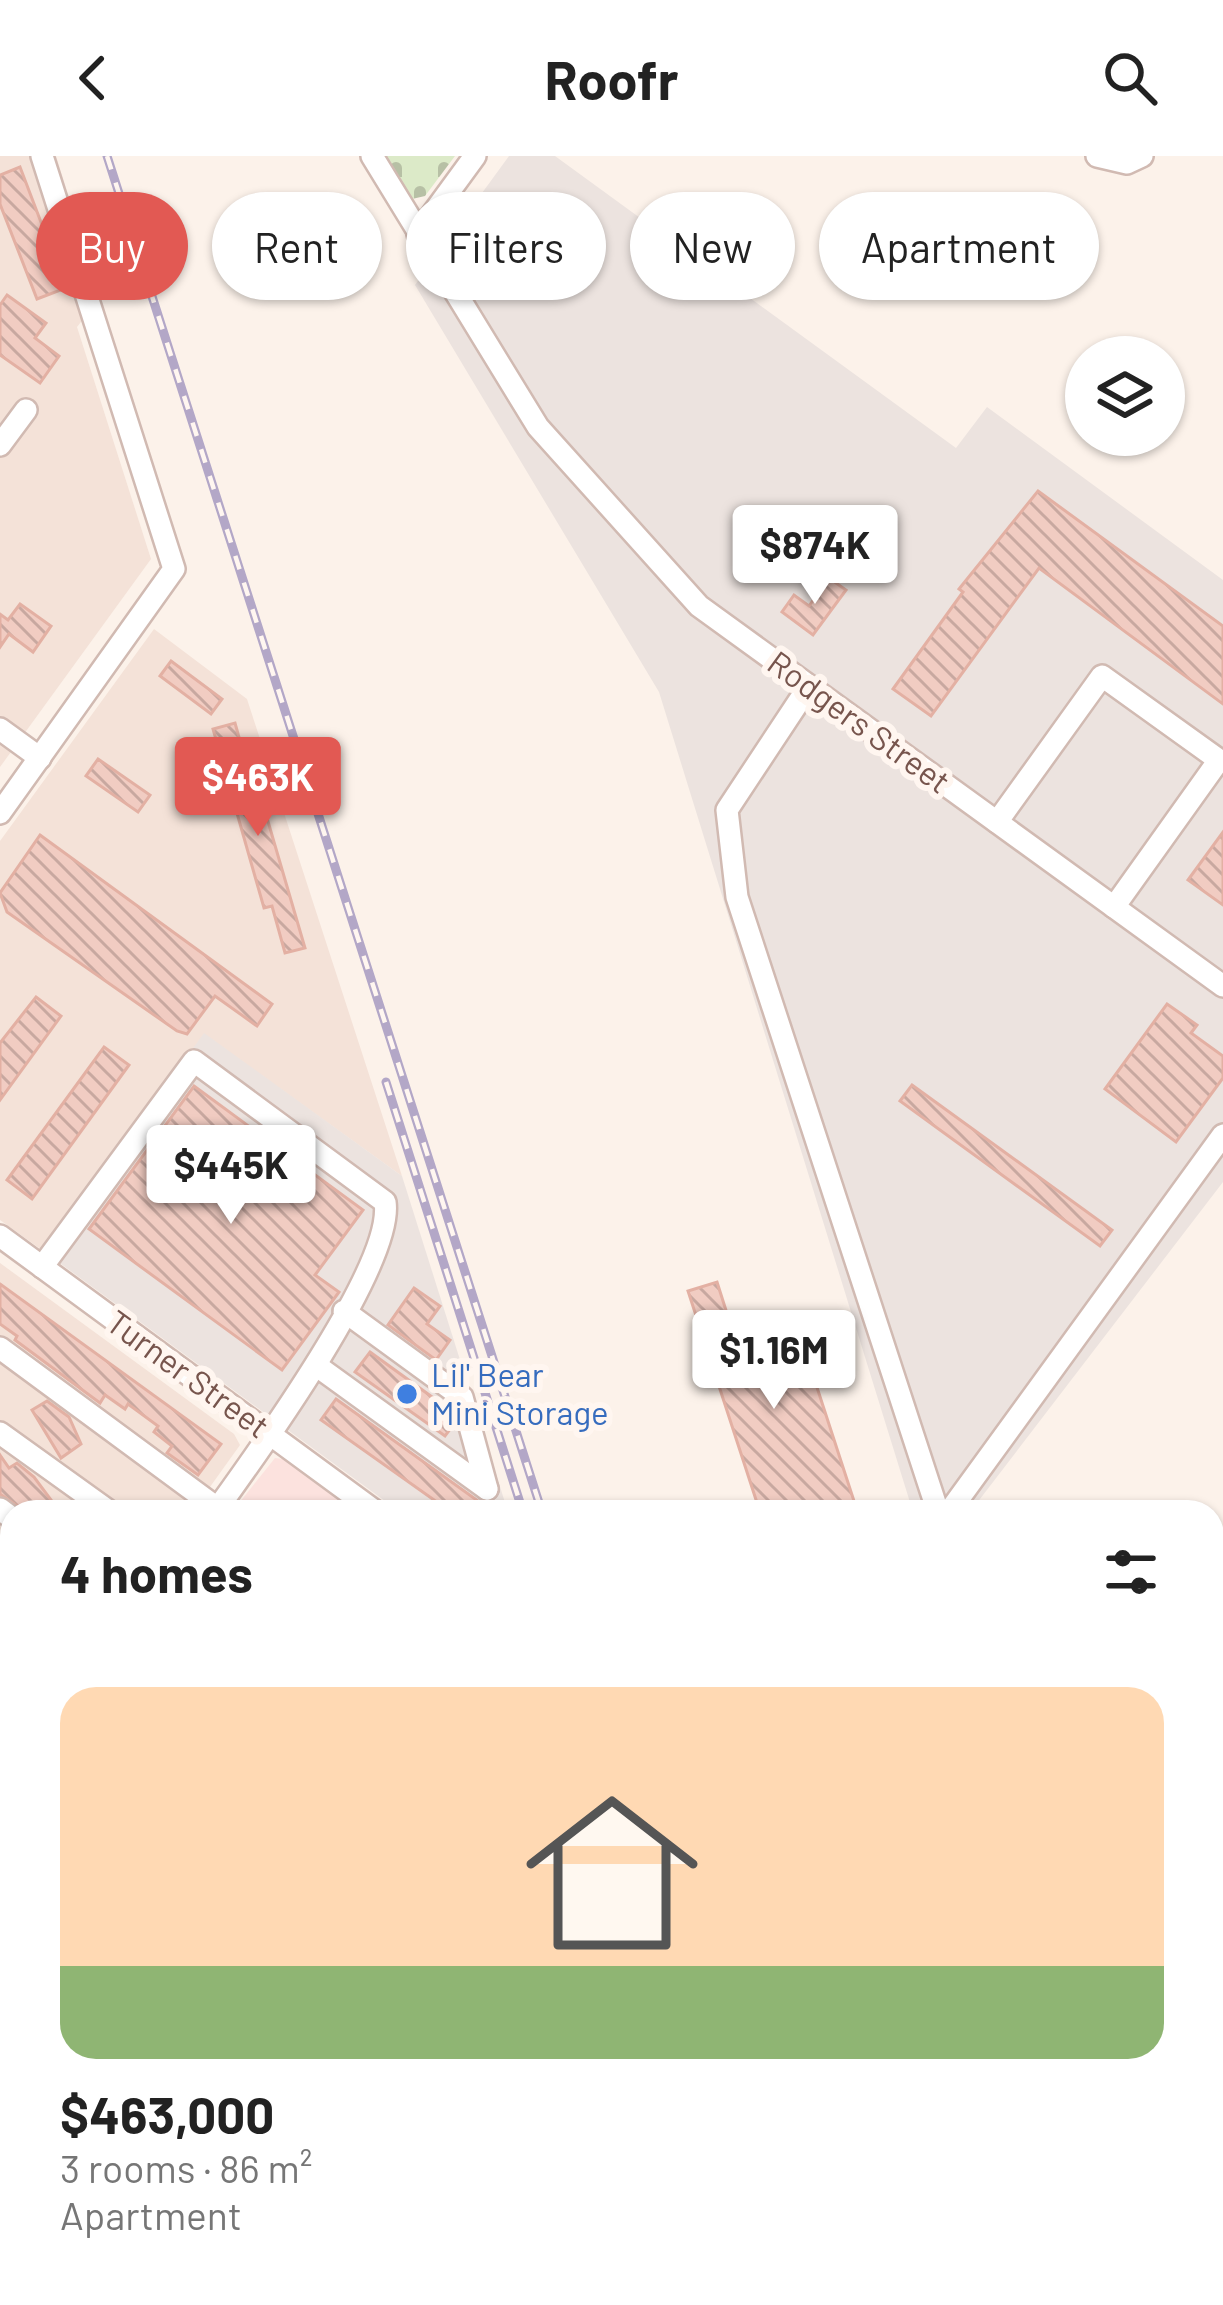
<!DOCTYPE html>
<html lang="en">
<head>
<meta charset="utf-8">
<style>
	:root { --surface:#fff; --page:#f6f6f6; --text:#222; --muted:#767676; --line:#e0e0e0; --accent:#e25953 }
	body { margin:0; font-family:Barlow,sans-serif; background:var(--page); color:var(--text); height:100vh; display:flex; flex-direction:column; font-size:45px; white-space:nowrap }
	* { box-sizing:border-box; margin:0 }
	p { font-size:39px; color:var(--muted) }
	.icon { flex:none; width:66px; height:66px; fill:none; stroke:currentColor; stroke-width:2; stroke-linecap:round; stroke-linejoin:round }
	.map { position:relative; flex:1; overflow:hidden }
	.panel { position:absolute; left:0px; top:1344px; width:1224px; height:807px; display:flex; flex-direction:column; background:var(--surface); border-radius:36px 36px 0 0; box-shadow:0 3px 9px #0004 }
	.panel>* { flex:none }
	.banner { position:absolute; left:36px; top:36px; width:1152px; height:108px; display:flex; gap:24px }
	.buttons { position:absolute; left:1065px; top:180px; display:grid; gap:24px }
	.buttons a { display:grid; place-items:center; width:120px; height:120px; border-radius:50%; background:var(--surface); box-shadow:0 3px 9px #0004; font-size:60px }
	.price { position:absolute; translate:-50% -102px; padding:0 27px; border-radius:12px; background:#fff; color:#222; font-size:39px; line-height:78px; filter:drop-shadow(0 3px 6px #0008) }
	.price::after { content:''; position:absolute; left:50%; top:72px; width:36px; height:27px; margin-left:-18px; background:inherit; clip-path:polygon(0 0,100% 0,50% 100%) }
	.price.active { background:var(--accent); color:#fff }
	ul { padding:0; list-style:none }
	li { display:grid; align-content:center; gap:24px; height:636px; padding:0 60px }
	li+li { border-top:3px solid var(--line) }
	li span { display:grid; place-items:center; height:372px; border-radius:36px; color:#555 }
	li>.icon { margin-inline-start:auto }
	span .icon { width:216px; height:216px; fill:#fffc; stroke-width:1 }
	li b { font-size:51px }
	h2 { display:flex; justify-content:space-between; align-items:center; height:144px; padding:0 60px; font-size:51px }
	.tag { padding:0 42px; border-radius:54px; background:var(--surface); box-shadow:0 3px 9px #0004; font-size:42px; line-height:108px }
	.tag.active { background:var(--accent); color:#fff }
	header { display:flex; justify-content:space-between; align-items:center; height:156px; padding:0 60px; background:var(--surface); font-size:54px; font-weight:700 }
	.map>svg:first-child { display:block }
</style>
</head>
<body>
<header><svg class="icon" aria-label="back" viewBox="0 0 24 24"><path d="M15 5l-7 7 7 7"/></svg>Roofr<svg class="icon" aria-label="search" viewBox="0 0 24 24"><circle cx="10" cy="10" r="6"/><path d="M15 15l6 6"/></svg></header>
<div class="map">
<svg width="1223" height="2149" viewBox="0 0 1223 2149">
	<defs>
		<pattern id="cemetery-stones" width="16" height="16" patternUnits="userSpaceOnUse" patternTransform="scale(3)"><rect width="16" height="16" fill="#dceac8"/><path d="M2 7V4a2 2 0 0 1 4 0v3zM10 15v-3a2 2 0 0 1 4 0v3z" fill="#b7c0a5"/></pattern>
		<pattern id="building-back-hatch" width="6" height="6" patternUnits="userSpaceOnUse" patternTransform="scale(3)"><rect width="6" height="6" fill="#f1ccc2"/><path d="M-1 5l2 2M0 0l6 6M5-1l2 2" fill="none" stroke="#c8a8a0"/></pattern>
	</defs>
	<rect width="100%" height="100%" fill="#fcf2ea"/>
	<g fill="#f4e2d8">
		<path d="M 0,0 L 56,0 L 100,141 L 77,171 L 151,403 L 0,611 Z"/>
		<path d="M 154,473 L 247,543 L 402,1020 L 204,878 L 46,1097 L 0,1064 L 0,685 Z"/>
		<path d="M 0,1107 L 234,1278 L 240,1289 L 192,1356 L 12,1356 L 12,2118 L 0,2134 Z"/>
		<path d="M 22,2139 L 348,2139 L 341,2149 L 24,2149 Z"/>
	</g>
	<path fill="#fce2de" d="M 275,1302 L 283,1303 L 355,1356 L 232,1356 Z"/>
	<g fill="#ece3df">
		<path d="M 509,0 L 555,0 L 956,292 L 987,251 L 1223,424 L 1223,1026 L 970,1356 L 913,1356 L 659,536 L 415,129 Z"/>
		<path d="M 204,877 L 402,1020 L 508,1356 L 400,1356 L 46,1097 Z"/>
		<path d="M 1212,1534 L 1223,1541 L 1223,2149 L 1159,2149 L 1156,2139 L 1212,2139 Z"/>
	</g>
	<path fill="url(#cemetery-stones)" d="M 386,0 L 455,0 L 425,40 L 412,43 L 392,20 Z"/>
	<g fill="url(#building-back-hatch)" stroke="#e3b0a3" stroke-width="3">
		<path d="M 20,11 L 66,132 L 37,143 L 0,48 L 0,19 Z"/>
		<path d="M 7,139 L 46,167 L 35,182 L 59,200 L 40,227 L 0,199 L 0,149 Z"/>
		<path d="M 1038,335 L 1223,470 L 1223,548 L 1039,412 L 931,560 L 893,533 L 963,436 L 959,433 Z"/>
		<path d="M 829,422 L 846,434 L 813,479 L 782,456 L 794,439 L 809,450 Z"/>
		<path d="M 20,448 L 51,470 L 33,496 L 9,478 L 0,491 L 0,458 L 8,464 Z"/>
		<path d="M 171,505 L 222,543 L 211,558 L 160,520 Z"/>
		<path d="M 235,567 L 262,664 L 267,662 L 305,792 L 285,797 L 272,750 L 264,752 L 213,573 Z"/>
		<path d="M 98,603 L 150,639 L 138,656 L 86,620 Z"/>
		<path d="M 1223,676 L 1223,749 L 1188,724 Z"/>
		<path d="M 40,679 L 272,848 L 257,870 L 215,840 L 187,878 L 177,875 L 7,756 L 0,737 Z"/>
		<path d="M 36,841 L 61,860 L 0,944 L 0,887 Z"/>
		<path d="M 1167,848 L 1197,869 L 1191,877 L 1223,900 L 1223,922 L 1176,986 L 1105,933 Z"/>
		<path d="M 104,891 L 129,909 L 32,1043 L 7,1024 Z"/>
		<path d="M 912,929 L 1112,1074 L 1100,1090 L 900,945 Z"/>
		<path d="M 194,930 L 363,1054 L 315,1119 L 339,1136 L 282,1214 L 89,1073 Z"/>
		<path d="M 717,1126 L 736,1186 L 796,1167 L 854,1345 L 820,1356 L 760,1356 L 688,1135 Z"/>
		<path d="M 0,1128 L 221,1288 L 198,1319 L 167,1297 L 172,1290 L 154,1276 L 158,1270 L 128,1248 L 125,1253 L 105,1239 L 100,1247 L 15,1184 L 17,1180 L 0,1168 Z"/>
		<path d="M 414,1132 L 440,1150 L 427,1168 L 450,1184 L 436,1204 L 388,1169 Z"/>
		<path d="M 370,1196 L 450,1254 L 454,1268 L 445,1280 L 355,1216 Z"/>
		<path d="M 336,1243 L 478,1345 L 495,1356 L 451,1356 L 321,1264 Z"/>
		<path d="M 47,1245 L 69,1261 L 81,1288 L 61,1302 L 32,1254 Z"/>
		<path d="M 0,1299 L 9,1312 L 17,1307 L 34,1321 L 60,1356 L 26,1356 L 0,1338 Z"/>
	</g>
	<g fill="none" stroke-linecap="round" stroke-linejoin="round">
		<g stroke="#d1bab2" stroke-width="26">
			<g id="minor">
				<path d="M 372,0 L 538,271 L 699,450 L 1223,830"/>
				<path d="M 1097,0 L 1127,7 L 1142,0"/>
				<path d="M 418,78 L 475,0"/>
				<path d="M 0,289 L 26,254"/>
				<path d="M 809,530 L 727,654 L 737,741 L 938,1356"/>
				<path d="M 0,573 L 40,602"/>
				<path d="M 0,657 L 174,413 L 42,0"/>
				<path d="M 997,666 L 1102,520 L 1219,604 L 1114,751"/>
				<path d="M 0,1080 L 376,1356"/>
				<path d="M 42,1111 L 194,905 L 385,1046 C 395,1108 254,1302 215,1356"/>
				<path d="M 344,1155 L 462,1241 L 487,1333"/>
				<path d="M 0,1192 L 217,1352"/>
				<path d="M 317,1210 L 487,1333"/>
				<path d="M 0,1277 L 110,1356"/>
				<path d="M 0,1353 L 12,1362"/>
				<path d="M 949,1356 L 1223,979"/>
				<path d="M 0,1463 L 12,1471"/>
				<path d="M 0,1649 L 12,1632"/>
				<path d="M 0,1808 L 12,1816"/>
				<path d="M 0,1981 L 12,1989"/>
				<path d="M 218,2139 L 232,2149"/>
				<path d="M 455,2139 L 469,2149"/>
				<path d="M 693,2139 L 707,2149"/>
				<path d="M 1136,2139 L 1139,2149"/>
				<path d="M 0,2143 L 12,2127"/>
				<path d="M 361,2149 L 368,2139"/>
				<path d="M 491,2149 L 498,2139"/>
			</g>
		</g>
		<use href="#minor" stroke="#fff" stroke-width="21"/>
		<g stroke="#b3a7c7" stroke-width="9">
			<g id="rail">
				<path d="M 107,0 L 542,1356"/>
				<path d="M 386,926 L 523,1356"/>
				<path d="M 774,2139 L 777,2149"/>
			</g>
		</g>
		<use href="#rail" stroke="#fff6f0" stroke-width="4.5" stroke-dasharray="14" stroke-linecap="butt"/>
	</g>
	<circle fill="#3f7fe0" stroke="#fff6f0" stroke-width="4.5" cx="407" cy="1238" r="12"/>
	<g text-anchor="middle" stroke-width="12" stroke-linejoin="round" paint-order="stroke">
		<g font-size="33" fill="#77554d" stroke="#fff6f0">
			<text transform="translate(859 566) rotate(36)" y="12">Rodgers Street</text>
			<text transform="translate(188 1218) rotate(36)" y="12">Turner Street</text>
		</g>
		<g font-size="33" fill="#366cbe" stroke="#fff6f0" text-anchor="start">
			<text x="431" y="1231">Lil' Bear<tspan x="431" dy="38">Mini Storage</tspan></text>
		</g>
	</g>
</svg>
<div class="buttons">
<a><svg class="icon" aria-label="layers" viewBox="0 0 24 24"><path d="M12 4l9 5-9 5-9-5zM3 14l9 5 9-5"/></svg></a>
</div>
<b class="price" style="left:815px;top:451px">$874K</b>
<b class="price active" style="left:258px;top:683px">$463K</b>
<b class="price" style="left:231px;top:1071px">$445K</b>
<b class="price" style="left:774px;top:1256px">$1.16M</b>
<div class="banner">
<a class="tag active">Buy</a>
<a class="tag">Rent</a>
<a class="tag">Filters</a>
<a class="tag">New</a>
<a class="tag">Apartment</a>
</div>
<section class="panel">
<h2>4 homes<svg class="icon" aria-label="filters" viewBox="0 0 24 24"><path d="M4 7h16M4 17h16"/><circle cx="9" cy="7" r="2"/><circle cx="15" cy="17" r="2"/></svg></h2>
<ul>
<li><span style="background:linear-gradient(#ffd9b3 75%,#8fb573 0)"><svg class="icon" aria-label="home" viewBox="0 0 24 24"><path d="M3 11l9-7 9 7M6 9v11h12V9"/></svg></span><div><b>$463,000</b><p>3 rooms · 86 m²</p><p>Apartment</p></div></li>
</ul>
</section>
</div>
</body>
</html>
